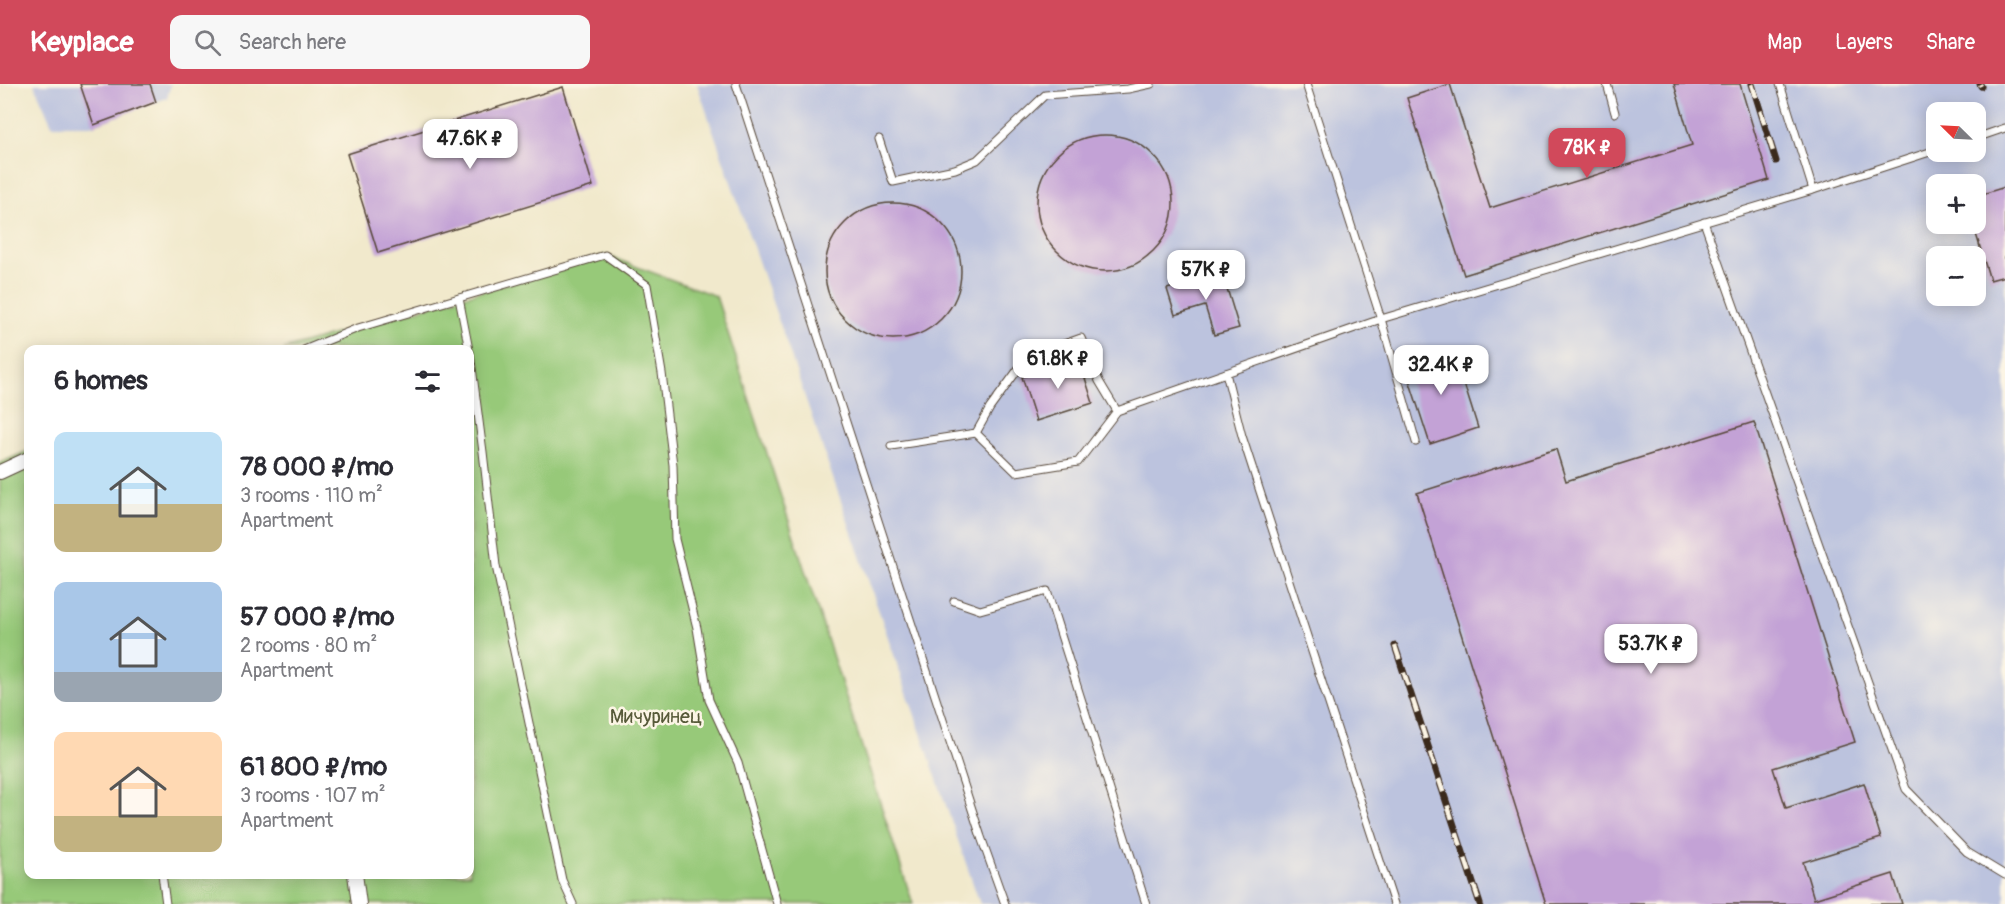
<!DOCTYPE html>
<html lang="en">
<head>
<meta charset="utf-8">
<style>
	:root { --surface:#fff; --page:#f7f7f7; --text:#2b2b33; --muted:#7c7c81; --accent:#d1495b }
	body { margin:0; font-family:Pangolin,sans-serif; background:var(--page); color:var(--text); height:100vh; display:flex; flex-direction:column; font-size:22px; white-space:nowrap }
	* { box-sizing:border-box; margin:0 }
	p { font-size:20px; color:var(--muted) }
	.icon { flex:none; width:33px; height:33px; fill:none; stroke:currentColor; stroke-width:2; stroke-linecap:round; stroke-linejoin:round }
	.map { position:relative; flex:1; overflow:hidden }
	.details { position:absolute; left:24px; top:261px; width:450px; height:534px; display:flex; flex-direction:column; background:var(--surface); border-radius:12px; box-shadow:0 3px 15px #0003 }
	.details>* { flex:none }
	.needle { width:39px; rotate:294deg }
	.fabs { position:absolute; left:1926px; top:18px; display:grid; gap:12px }
	.fabs a { display:grid; place-items:center; width:60px; height:60px; border-radius:12px; background:var(--surface); box-shadow:0 3px 15px #0003; font-size:30px }
	.price { position:absolute; translate:-50% -51px; padding:0 14px; border-radius:12px; background:#fff; color:#222; font-size:20px; line-height:39px; filter:drop-shadow(0 2px 3px #0008) }
	.price::after { content:''; position:absolute; left:50%; top:36px; width:18px; height:14px; margin-left:-9px; background:inherit; clip-path:polygon(0 0,100% 0,50% 100%) }
	.price.selected { background:var(--accent); color:#fff }
	ul { padding:0; list-style:none }
	li { display:flex; align-items:center; gap:18px; height:150px; padding:0 30px }
	li span { display:grid; place-items:center; flex:none; width:168px; height:120px; border-radius:12px; color:#555 }
	li>.icon { margin-inline-start:auto }
	span .icon { width:72px; height:72px; fill:#fffc; stroke-width:1 }
	li b { font-size:26px }
	h2 { display:flex; justify-content:space-between; align-items:center; height:72px; padding:0 30px; font-size:26px }
	header { display:flex; align-items:center; gap:36px; box-sizing:border-box; height:84px; padding:0 30px; background:var(--accent); color:#fff }
	header strong { font-size:28px }
	nav { display:flex; gap:33px; margin-inline-start:auto; font-size:21px }
	.search { width:420px; height:54px; background:var(--page); display:flex; align-items:center; gap:15px; box-sizing:border-box; padding:0 21px; border-radius:12px; color:var(--muted); font-size:22px }
	.map>svg:first-child { display:block }
</style>
</head>
<body>
<header>
<strong>Keyplace</strong>
<div class="search"><svg class="icon" aria-label="search" viewBox="0 0 24 24"><circle cx="10" cy="10" r="6"/><path d="M15 15l6 6"/></svg>Search here</div>
<nav><a>Map</a><a>Layers</a><a>Share</a></nav>
</header>
<div class="map">
<svg width="2005" height="820" viewBox="0 0 2005 820">
	<rect width="100%" height="100%" fill="#fcf5e5"/>
	<filter id="ink" filterUnits="userSpaceOnUse"><feTurbulence type="fractalNoise" baseFrequency=".0167" numOctaves="2"/><feDisplacementMap in="SourceGraphic" scale="12" xChannelSelector="R" yChannelSelector="G"/><feConvolveMatrix kernelMatrix="1 2 1 2 8 2 1 2 1" color-interpolation-filters="sRGB"/></filter>
	<filter id="wash" filterUnits="userSpaceOnUse"><feTurbulence type="fractalNoise" baseFrequency=".008" numOctaves="4" result="noise"/><feDisplacementMap in="SourceGraphic" scale="24" xChannelSelector="R" yChannelSelector="G"/><feGaussianBlur stdDeviation="1.35" result="paint"/><feColorMatrix in="noise" values="0 0 0 0 0 0 0 0 0 0 0 0 0 0 0 0 0 1.4 0 .05"/><feComposite in="paint" operator="in"/></filter>
	<g filter="url(#wash)">
		<rect width="100%" height="100%" fill="#f1e9cc"/>
		<g fill="#bcc3de" fill-rule="evenodd">
			<path d="M 34,0 L 171,0 L 167,14 L 94,41 L 52,41 Z"/>
			<path d="M 697,0 L 2005,0 L 2005,820 L 980,820 ZM 1936,28 L 1976,28 L 1976,68 L 1936,68 ZM 1936,100 L 1976,100 L 1976,140 L 1936,140 ZM 1936,172 L 1976,172 L 1976,212 L 1936,212 Z"/>
		</g>
		<path fill="#97c979" stroke="#697a4c" stroke-width="1.5" d="M 605,171 L 716,212 L 913,820 L 0,820 L 0,379 L 28,367 L 28,790 L 470,790 L 470,266 L 284,265 Z"/>
		<g id="blocks">
			<g fill="#c3a2d6">
				<path d="M 80,0 L 150,0 L 156,18 L 94,41 Z"/>
				<path d="M 1450,0 L 1490,124 L 1692,61 L 1674,0 L 1740,0 L 1769,96 L 1464,191 L 1407,14 Z"/>
				<path d="M 563,3 L 593,102 L 378,169 L 347,70 Z"/>
				<circle cx="1105" cy="119" r="68"/>
				<path d="M 2005,103 L 2005,192 L 1990,196 L 1973,140 L 1976,140 L 1976,112 Z"/>
				<circle cx="893" cy="187" r="68"/>
				<path d="M 1222,188 L 1239,244 L 1214,251 L 1205,222 L 1175,231 L 1167,205 Z"/>
				<path d="M 1453,265 L 1478,344 L 1430,360 L 1404,280 Z"/>
				<path d="M 1079,275 L 1093,319 L 1036,337 L 1022,293 Z"/>
				<path d="M 1754,338 L 1855,658 L 1773,684 L 1786,724 L 1864,699 L 1881,754 L 1803,778 L 1814,815 L 1893,790 L 1902,820 L 1546,820 L 1417,409 L 1556,365 L 1566,397 Z"/>
			</g>
		</g>
	</g>
	<g filter="url(#ink)">
		<use href="#blocks" fill-opacity="0" stroke="#564738" stroke-width="1.5"/>
		<g fill="none" stroke-linecap="round" stroke-linejoin="round">
			<g stroke="#564738" stroke-width="9">
				<g id="lane">
					<path d="M 736,0 L 981,753 L 1005,820"/>
					<path d="M 1306,0 L 1381,235 L 1416,358"/>
					<path d="M 1607,0 L 1615,29"/>
					<path d="M 1780,0 L 1813,106"/>
					<path d="M 1976,54 L 2005,44"/>
					<path d="M 879,55 L 893,98 L 955,85 L 977,76 L 1045,11 L 1128,5 L 1151,0"/>
					<path d="M 1704,138 L 1906,705 L 1967,768 L 2005,791"/>
					<path d="M 459,214 L 605,171 L 647,201 L 662,289 L 673,381 L 675,455 L 697,544 L 709,616 L 738,679 L 777,820"/>
					<path d="M 304,266 L 358,244 L 459,214 L 469,266"/>
					<path d="M 470,268 L 483,368 L 496,482 L 562,796 L 573,820"/>
					<path d="M 1226,289 L 1242,352 L 1394,820"/>
					<path d="M 976,349 L 1016,388 L 1078,378 L 1117,327 L 1381,235 L 1813,106 L 1936,66"/>
					<path d="M 891,362 L 976,349 L 990,324 L 1027,273 L 1081,254 L 1099,297 L 1117,327"/>
					<path d="M 954,517 L 980,526 L 1047,507 L 1146,820"/>
					<path d="M 162,790 L 166,820"/>
				</g>
			</g>
			<g stroke="#564738" stroke-width="16">
				<g id="street">
					<path d="M 0,388 L 28,375"/>
					<path d="M 355,790 L 359,820"/>
				</g>
			</g>
			<use href="#lane" stroke="#fff" stroke-width="7"/>
			<use href="#street" stroke="#fff" stroke-width="14"/>
			<g stroke="#3b2a1e" stroke-width="7">
				<g id="rail">
					<path d="M 1752,0 L 1776,77"/>
					<path d="M 1980,0 L 1981,2"/>
					<path d="M 1395,562 L 1480,820"/>
				</g>
			</g>
			<use href="#rail" stroke="#fcf5e5" stroke-width="4.5" stroke-dasharray="14" stroke-linecap="butt"/>
		</g>
	</g>
	<g text-anchor="middle" stroke-width="5" stroke-linejoin="round" paint-order="stroke">
		<g font-size="20" fill="#575a39" stroke="#fcf5e5">
			<text x="656" y="639">Мичуринец</text>
		</g>
	</g>
</svg>
<div class="fabs">
<a><svg class="needle" viewBox="-14 -14 28 28"><path d="M0-13l5 13h-10z" fill="#e53935"/><path d="M0 13l5-13h-10z" fill="#7c7c81"/></svg></a>
<a>+</a>
<a>−</a>
</div>
<b class="price" style="left:470px;top:86px">47.6K ₽</b>
<b class="price selected" style="left:1587px;top:95px">78K ₽</b>
<b class="price" style="left:1206px;top:217px">57K ₽</b>
<b class="price" style="left:1058px;top:306px">61.8K ₽</b>
<b class="price" style="left:1441px;top:312px">32.4K ₽</b>
<b class="price" style="left:1651px;top:591px">53.7K ₽</b>
<section class="details">
<h2>6 homes<svg class="icon" aria-label="filters" viewBox="0 0 24 24"><path d="M4 7h16M4 17h16"/><circle cx="9" cy="7" r="2"/><circle cx="15" cy="17" r="2"/></svg></h2>
<ul>
<li><span style="background:linear-gradient(#bfe0f5 60%,#c2b280 0)"><svg class="icon" aria-label="home" viewBox="0 0 24 24"><path d="M3 11l9-7 9 7M6 9v11h12V9"/></svg></span><div><b>78 000 ₽/mo</b><p>3 rooms · 110 m²</p><p>Apartment</p></div></li>
<li><span style="background:linear-gradient(#a9c7e8 75%,#9aa5b1 0)"><svg class="icon" aria-label="home" viewBox="0 0 24 24"><path d="M3 11l9-7 9 7M6 9v11h12V9"/></svg></span><div><b>57 000 ₽/mo</b><p>2 rooms · 80 m²</p><p>Apartment</p></div></li>
<li><span style="background:linear-gradient(#ffd9b3 70%,#c2b280 0)"><svg class="icon" aria-label="home" viewBox="0 0 24 24"><path d="M3 11l9-7 9 7M6 9v11h12V9"/></svg></span><div><b>61 800 ₽/mo</b><p>3 rooms · 107 m²</p><p>Apartment</p></div></li>
</ul>
</section>
</div>
</body>
</html>
